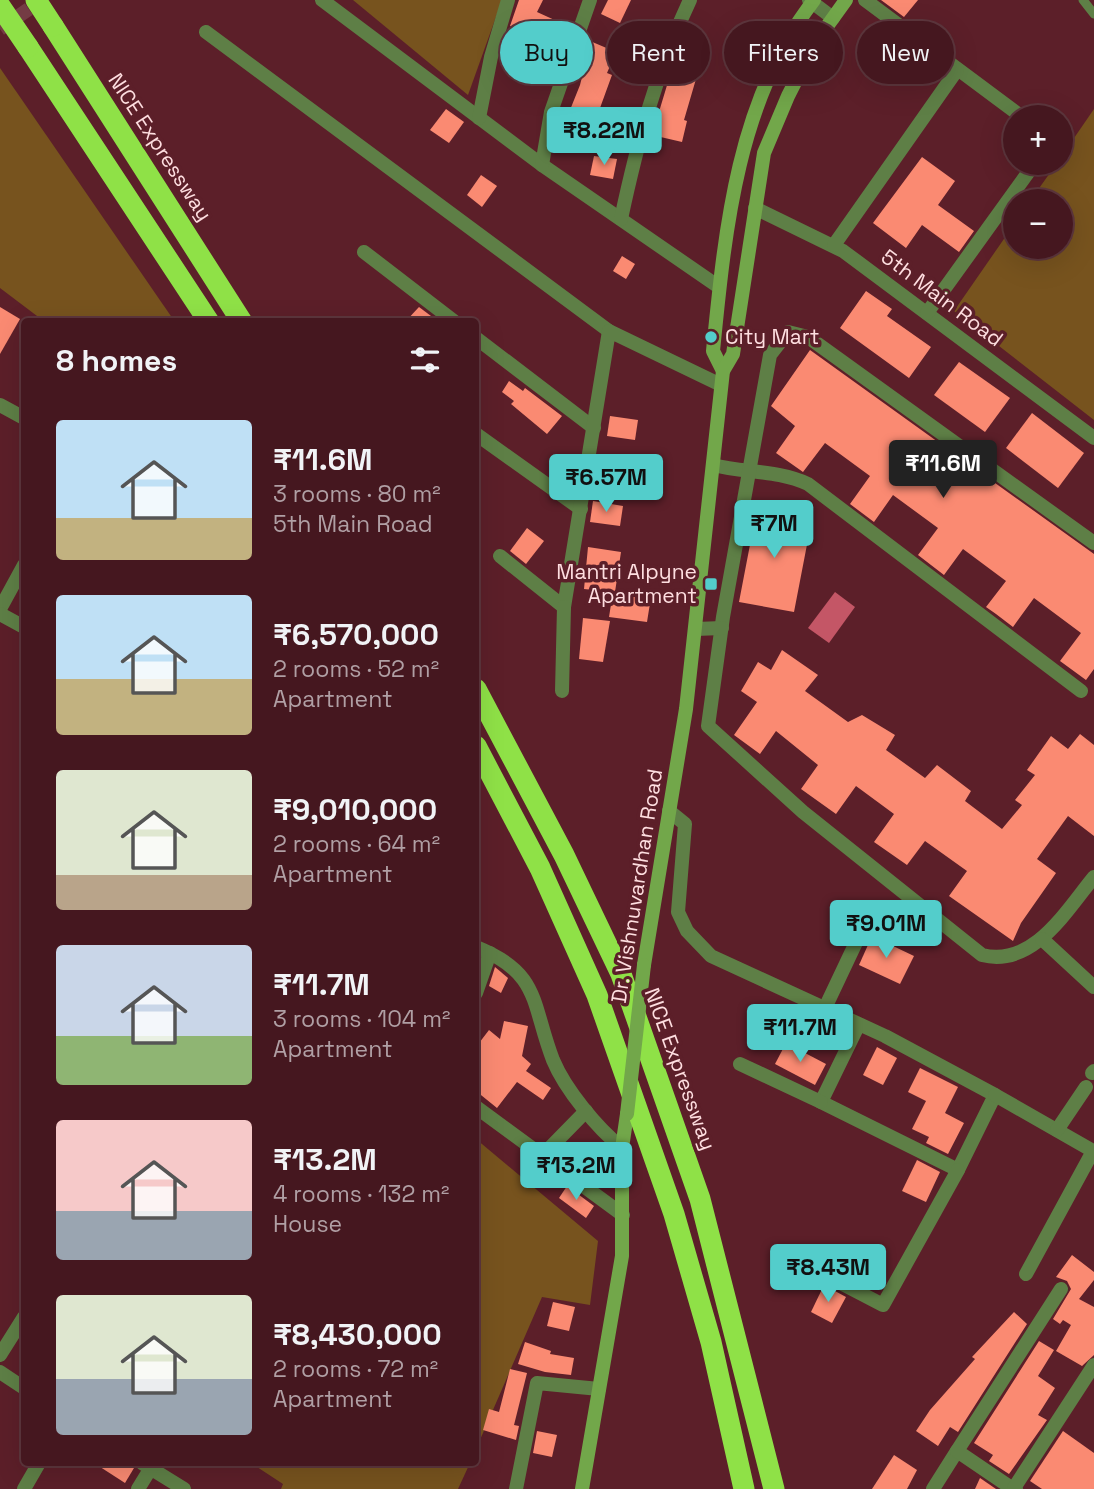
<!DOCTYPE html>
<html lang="en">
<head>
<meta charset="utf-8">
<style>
	:root { --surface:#45171f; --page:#4c2028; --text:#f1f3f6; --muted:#b09fa4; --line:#5d363d; --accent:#53cdcb }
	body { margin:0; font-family:"Space Grotesk",sans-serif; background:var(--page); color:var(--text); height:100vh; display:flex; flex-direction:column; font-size:26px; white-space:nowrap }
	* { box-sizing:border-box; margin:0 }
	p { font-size:23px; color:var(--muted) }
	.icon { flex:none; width:38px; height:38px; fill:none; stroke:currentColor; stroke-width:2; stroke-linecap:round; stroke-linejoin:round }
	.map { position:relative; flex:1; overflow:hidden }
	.drawer { position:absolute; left:21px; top:318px; width:458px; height:1148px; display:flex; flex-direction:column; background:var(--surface); border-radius:7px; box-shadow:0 7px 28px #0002,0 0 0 2px var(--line) }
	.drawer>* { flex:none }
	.banner { position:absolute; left:500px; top:21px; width:488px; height:63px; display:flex; gap:14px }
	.controls { position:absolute; left:1003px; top:105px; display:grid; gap:14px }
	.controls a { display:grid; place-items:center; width:70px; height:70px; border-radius:50%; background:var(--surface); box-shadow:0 7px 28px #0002,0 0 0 2px var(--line); font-size:35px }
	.price { position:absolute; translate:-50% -60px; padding:0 16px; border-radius:7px; background:var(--accent); color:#111; font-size:23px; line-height:46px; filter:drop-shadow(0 2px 4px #0008) }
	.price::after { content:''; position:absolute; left:50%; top:42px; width:21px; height:16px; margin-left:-10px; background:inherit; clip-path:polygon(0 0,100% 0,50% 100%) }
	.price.active { background:#222; color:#fff }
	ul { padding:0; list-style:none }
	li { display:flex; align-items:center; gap:21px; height:175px; padding:0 35px }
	li span { display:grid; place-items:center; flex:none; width:196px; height:140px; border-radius:7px; color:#555 }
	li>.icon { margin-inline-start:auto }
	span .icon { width:84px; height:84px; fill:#fffc; stroke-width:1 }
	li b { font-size:30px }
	h2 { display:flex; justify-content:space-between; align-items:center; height:84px; padding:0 35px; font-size:30px }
	.chip { padding:0 24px; border-radius:32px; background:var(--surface); box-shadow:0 7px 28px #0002,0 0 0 2px var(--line); font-size:24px; line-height:63px }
	.chip.active { background:var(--accent); color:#111 }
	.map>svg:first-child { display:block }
</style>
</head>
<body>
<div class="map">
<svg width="1094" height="1489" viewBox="0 0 1094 1489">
	<rect width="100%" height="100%" fill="#5c1f29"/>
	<g fill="#77531e">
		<path d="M 353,0 L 502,0 L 468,95 Z"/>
		<path d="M 0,68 L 175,322 L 45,322 L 0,288 Z"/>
		<path d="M 1094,109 L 1094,420 L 954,311 L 1015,223 L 1015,247 L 1060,247 L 1060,201 L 1030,201 L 1057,163 L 1060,163 L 1061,157 Z"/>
		<path d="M 476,1139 L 598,1241 L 590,1305 L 542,1297 L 476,1449 Z"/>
		<path d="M 251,1463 L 470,1463 L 458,1489 L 281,1489 L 283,1484 Z"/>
	</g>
	<path fill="#c45666" d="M 835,592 L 855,607 L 829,643 L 808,628 Z"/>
	<g fill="#fa8a72">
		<path d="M 519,0 L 543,0 L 537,12 L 570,27 L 552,63 L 528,53 L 534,38 L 510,26 Z"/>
		<path d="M 608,0 L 631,0 L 620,23 L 601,14 Z"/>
		<path d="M 881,0 L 918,0 L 904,17 Z"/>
		<path d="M 633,24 L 661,37 L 652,59 L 623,46 Z"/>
		<path d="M 590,41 L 616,52 L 607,73 L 612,75 L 592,130 L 566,120 L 580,85 L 587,57 L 584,56 Z"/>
		<path d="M 671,72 L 696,79 L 684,120 L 687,121 L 682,142 L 652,135 Z"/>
		<path d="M 446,109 L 464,122 L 449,143 L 430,130 Z"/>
		<path d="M 594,156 L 617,159 L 613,179 L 590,175 Z"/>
		<path d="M 922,157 L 955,181 L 938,205 L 974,231 L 959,252 L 922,225 L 906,248 L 873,223 Z"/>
		<path d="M 481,175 L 497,186 L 482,207 L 467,195 Z"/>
		<path d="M 622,256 L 635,264 L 626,279 L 613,271 Z"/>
		<path d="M 866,291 L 892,309 L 887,316 L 931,347 L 909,378 L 840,328 Z"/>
		<path d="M 0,307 L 20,319 L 0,354 Z"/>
		<path d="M 419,307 L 439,322 L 405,322 Z"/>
		<path d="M 810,350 L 1094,554 L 1094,669 L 1086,680 L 1060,661 L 1081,633 L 1034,598 L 1013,627 L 996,614 L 986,607 L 1006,581 L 963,549 L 944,575 L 918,555 L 938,528 L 893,495 L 874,522 L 850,504 L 870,476 L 825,443 L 803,472 L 776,453 L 795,426 L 771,406 Z"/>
		<path d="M 959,362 L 1010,398 L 985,432 L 934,395 Z"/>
		<path d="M 509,381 L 523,391 L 525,388 L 562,416 L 547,434 L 511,404 L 514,401 L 502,392 Z"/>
		<path d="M 1032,413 L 1084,453 L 1058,488 L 1006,448 Z"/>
		<path d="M 610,416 L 638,420 L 635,440 L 607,436 Z"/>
		<path d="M 593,501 L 623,506 L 620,526 L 590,522 Z"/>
		<path d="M 758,503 L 787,508 L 785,519 L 798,522 L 797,527 L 810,529 L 794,612 L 739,602 Z"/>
		<path d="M 527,528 L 544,541 L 526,564 L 510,551 Z"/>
		<path d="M 588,547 L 621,552 L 615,592 L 651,597 L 647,622 L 609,617 L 613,592 L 584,589 Z"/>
		<path d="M 583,618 L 610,621 L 603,662 L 579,659 Z"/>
		<path d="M 782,650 L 818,675 L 805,691 L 848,722 L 862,715 L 895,735 L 886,750 L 925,778 L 937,765 L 971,791 L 965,801 L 1002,829 L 1022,805 L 1015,800 L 1035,775 L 1027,770 L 1051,736 L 1068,749 L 1080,734 L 1094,745 L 1094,836 L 1068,816 L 1037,859 L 1056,873 L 1021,923 L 1013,941 L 949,896 L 967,871 L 925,841 L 907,865 L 874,842 L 894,814 L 856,786 L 836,814 L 801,789 L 818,765 L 776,731 L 760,754 L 734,735 L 757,702 L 741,691 L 758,662 L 771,670 Z"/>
		<path d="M 872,936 L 914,956 L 900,984 L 859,965 Z"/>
		<path d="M 495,967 L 508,978 L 501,993 L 489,986 Z"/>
		<path d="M 504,1021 L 528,1026 L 522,1056 L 531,1064 L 526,1071 L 551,1088 L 543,1100 L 517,1082 L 497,1108 L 476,1091 L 476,1047 L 489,1030 L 500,1039 Z"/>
		<path d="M 786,1043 L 826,1064 L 815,1085 L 775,1064 Z"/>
		<path d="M 877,1047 L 897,1058 L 883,1085 L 863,1075 Z"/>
		<path d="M 920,1068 L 958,1087 L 945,1113 L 964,1123 L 948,1154 L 926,1143 L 929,1137 L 912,1129 L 926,1101 L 908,1092 Z"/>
		<path d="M 917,1160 L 940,1172 L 926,1202 L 902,1191 Z"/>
		<path d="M 567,1186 L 594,1206 L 586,1218 L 559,1198 Z"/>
		<path d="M 1072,1255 L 1094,1272 L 1094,1280 L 1079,1299 L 1094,1307 L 1094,1355 L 1082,1366 L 1056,1351 L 1071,1325 L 1063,1320 L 1060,1324 L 1053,1319 L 1071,1289 L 1067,1281 L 1056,1277 Z"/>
		<path d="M 824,1285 L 846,1297 L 832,1323 L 811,1312 Z"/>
		<path d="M 553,1302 L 575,1307 L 569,1331 L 547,1326 Z"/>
		<path d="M 1014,1312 L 1027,1324 L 958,1432 L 950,1427 L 938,1446 L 916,1431 L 930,1410 L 975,1359 L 972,1357 Z"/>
		<path d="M 1039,1341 L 1054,1350 L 1038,1376 L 1055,1388 L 1038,1415 L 1047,1420 L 1009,1474 L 989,1461 L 993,1455 L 974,1443 Z"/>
		<path d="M 525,1342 L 551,1351 L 550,1354 L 574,1358 L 571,1375 L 545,1372 L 518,1364 Z"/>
		<path d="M 510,1369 L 527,1373 L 514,1425 L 519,1426 L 516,1440 L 483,1430 L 489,1409 L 499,1412 Z"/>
		<path d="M 537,1431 L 557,1435 L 552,1457 L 533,1453 Z"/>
		<path d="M 1063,1431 L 1094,1453 L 1094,1489 L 1042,1489 L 1030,1481 Z"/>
		<path d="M 894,1455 L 917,1470 L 907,1489 L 872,1489 Z"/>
		<path d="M 94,1463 L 132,1463 L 134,1468 L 125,1483 Z"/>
		<path d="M 980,1478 L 996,1489 L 975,1489 Z"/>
	</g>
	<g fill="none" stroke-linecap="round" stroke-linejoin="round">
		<path stroke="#743c44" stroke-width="14" stroke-dasharray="14 7" stroke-linecap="butt" d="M 0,29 L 42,0"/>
		<path stroke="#5e7f46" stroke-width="9" d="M 1083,0 L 1094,14"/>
		<g stroke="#5e7f46" stroke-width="14">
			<path d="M 322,0 L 542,165 L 719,287"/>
			<path d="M 809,0 L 833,18"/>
			<path d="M 865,0 L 1022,117"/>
			<path d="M 206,32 L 609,331"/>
			<path d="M 479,118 L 491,57 L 508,0"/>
			<path d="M 542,165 L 551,112 L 590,0"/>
			<path d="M 755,208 L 843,251 L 1094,438"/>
			<path d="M 621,219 C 637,144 657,69 690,0"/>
			<path d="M 834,245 L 957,70"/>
			<path d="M 364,252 L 455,322"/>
			<path d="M 927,313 L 1035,163"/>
			<path d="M 476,338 L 594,428"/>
			<path d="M 0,405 L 24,418"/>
			<path d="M 476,434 L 581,509"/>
			<path d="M 713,465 C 745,473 778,470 808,484 L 1081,691"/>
			<path d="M 1094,543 L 808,337 L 788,332 L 770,355 L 723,617 L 708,726 L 803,812 L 982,955 C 1033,968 1066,911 1094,877"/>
			<path d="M 500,556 L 564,607 L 609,331 L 721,385"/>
			<path d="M 0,609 L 24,565"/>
			<path d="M 0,614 L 24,627"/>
			<path d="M 696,629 L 722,628"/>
			<path d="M 562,691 L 564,607"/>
			<path d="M 669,811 L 685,824 L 678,912 L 687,931 L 711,956 L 885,1036 L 995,1095 L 958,1170 L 821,1102 L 859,1024"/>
			<path d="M 1042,939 L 1094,987"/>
			<path d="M 476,947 C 541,973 531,1003 553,1060 C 565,1089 597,1128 622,1148"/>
			<path d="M 476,993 L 490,953"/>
			<path d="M 825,1008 L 860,934"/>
			<path d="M 740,1064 L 821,1102"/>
			<path d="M 1092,1073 L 1094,1071"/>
			<path d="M 995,1095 L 1093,1151 L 1026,1274"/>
			<path d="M 476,1107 L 623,1215"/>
			<path d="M 1057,1130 L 1086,1087"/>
			<path d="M 541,1157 L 586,1111"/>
			<path d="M 810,1267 L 883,1305 L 958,1170"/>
			<path d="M 0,1355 L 24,1317"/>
			<path d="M 0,1372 L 24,1388"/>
			<path d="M 142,1463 L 184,1489"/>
			<path d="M 24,1489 L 39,1463"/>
			<path d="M 138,1489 L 154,1463"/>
			<path d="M 516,1489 L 537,1383 L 599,1389"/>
			<path d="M 933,1489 L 957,1451"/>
			<path d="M 1013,1489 L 957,1451 L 1061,1289"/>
			<path d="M 1016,1489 L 1014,1488 L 1094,1365"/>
		</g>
		<g stroke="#72a74a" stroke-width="14">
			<path d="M 723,371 L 713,351 C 725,230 737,100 814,0"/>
			<path d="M 644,965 L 686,709 L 723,371 L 733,354 L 764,153 L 788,96 L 815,43 L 846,0"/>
			<path d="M 582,1489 L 622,1256 L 622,1148 L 627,1114"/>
		</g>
		<g stroke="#8fe147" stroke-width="21">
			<path d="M 53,26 L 242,322"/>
			<path d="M 28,47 L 209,322"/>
			<path d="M 476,689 L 564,855 L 621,974 L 700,1199 L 774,1489"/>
			<path d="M 476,746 L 540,868 L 597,995 L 674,1214 L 711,1342 L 744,1489"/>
		</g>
		<path stroke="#72a74a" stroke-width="14" d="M 627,1114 L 644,965"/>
		<g stroke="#8fe147" stroke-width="21">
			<path d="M 36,0 L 53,26"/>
			<path d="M 0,6 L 28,47"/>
		</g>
	</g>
	<g fill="#53cdcb" stroke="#5c1f29" stroke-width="2.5">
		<circle cx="711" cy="337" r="7"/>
		<rect x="704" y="577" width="14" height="14" rx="3.5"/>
	</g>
	<g text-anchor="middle" stroke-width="7" stroke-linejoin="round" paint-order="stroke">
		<g font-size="21" fill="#fedee0" stroke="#5c1f29">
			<text transform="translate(160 147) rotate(57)" y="7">NICE Expressway</text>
			<text transform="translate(942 298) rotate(37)" y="7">5th Main Road</text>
			<text transform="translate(637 886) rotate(-81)" y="7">Dr. Vishnuvardhan Road</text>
			<text transform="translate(680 1069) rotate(70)" y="7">NICE Expressway</text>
		</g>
		<g font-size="21" fill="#fedee0" stroke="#5c1f29" text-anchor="start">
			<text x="725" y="344">City Mart</text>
			<text x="697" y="579" text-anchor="end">Mantri Alpyne<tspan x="697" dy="24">Apartment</tspan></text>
		</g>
	</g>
</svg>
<div class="controls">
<a>+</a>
<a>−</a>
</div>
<b class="price" style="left:604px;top:167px">₹8.22M</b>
<b class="price active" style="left:943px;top:500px">₹11.6M</b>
<b class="price" style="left:606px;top:514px">₹6.57M</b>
<b class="price" style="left:774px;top:560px">₹7M</b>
<b class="price" style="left:886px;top:960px">₹9.01M</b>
<b class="price" style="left:800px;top:1064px">₹11.7M</b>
<b class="price" style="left:576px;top:1202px">₹13.2M</b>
<b class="price" style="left:828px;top:1304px">₹8.43M</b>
<div class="banner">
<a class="chip active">Buy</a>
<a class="chip">Rent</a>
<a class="chip">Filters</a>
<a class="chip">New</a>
</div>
<section class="drawer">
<h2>8 homes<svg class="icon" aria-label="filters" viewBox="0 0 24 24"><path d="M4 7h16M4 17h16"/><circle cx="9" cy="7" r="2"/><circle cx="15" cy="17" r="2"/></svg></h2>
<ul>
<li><span style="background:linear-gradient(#bfe0f5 70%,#c2b280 0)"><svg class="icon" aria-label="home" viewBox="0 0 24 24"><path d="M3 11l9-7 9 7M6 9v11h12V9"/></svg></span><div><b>₹11.6M</b><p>3 rooms · 80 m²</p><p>5th Main Road</p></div></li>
<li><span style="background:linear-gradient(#bfe0f5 60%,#c2b280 0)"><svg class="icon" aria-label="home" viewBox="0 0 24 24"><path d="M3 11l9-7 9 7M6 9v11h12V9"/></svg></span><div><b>₹6,570,000</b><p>2 rooms · 52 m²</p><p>Apartment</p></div></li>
<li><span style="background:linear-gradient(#dfe7d0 75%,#b9a48a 0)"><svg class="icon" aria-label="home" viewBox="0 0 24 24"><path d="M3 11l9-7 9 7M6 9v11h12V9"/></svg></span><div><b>₹9,010,000</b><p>2 rooms · 64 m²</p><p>Apartment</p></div></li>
<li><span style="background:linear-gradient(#c9d6e8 65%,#8fb573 0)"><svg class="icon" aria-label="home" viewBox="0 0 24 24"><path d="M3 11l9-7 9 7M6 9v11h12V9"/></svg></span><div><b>₹11.7M</b><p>3 rooms · 104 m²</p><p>Apartment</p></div></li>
<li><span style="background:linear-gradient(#f6c9c9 65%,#9aa5b1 0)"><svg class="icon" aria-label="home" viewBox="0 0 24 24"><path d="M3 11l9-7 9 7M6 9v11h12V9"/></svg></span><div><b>₹13.2M</b><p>4 rooms · 132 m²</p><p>House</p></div></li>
<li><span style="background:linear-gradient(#dfe7d0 60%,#9aa5b1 0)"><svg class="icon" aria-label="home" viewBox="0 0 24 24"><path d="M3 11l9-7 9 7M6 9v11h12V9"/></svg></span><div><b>₹8,430,000</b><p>2 rooms · 72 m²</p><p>Apartment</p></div></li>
</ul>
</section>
</div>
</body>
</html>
